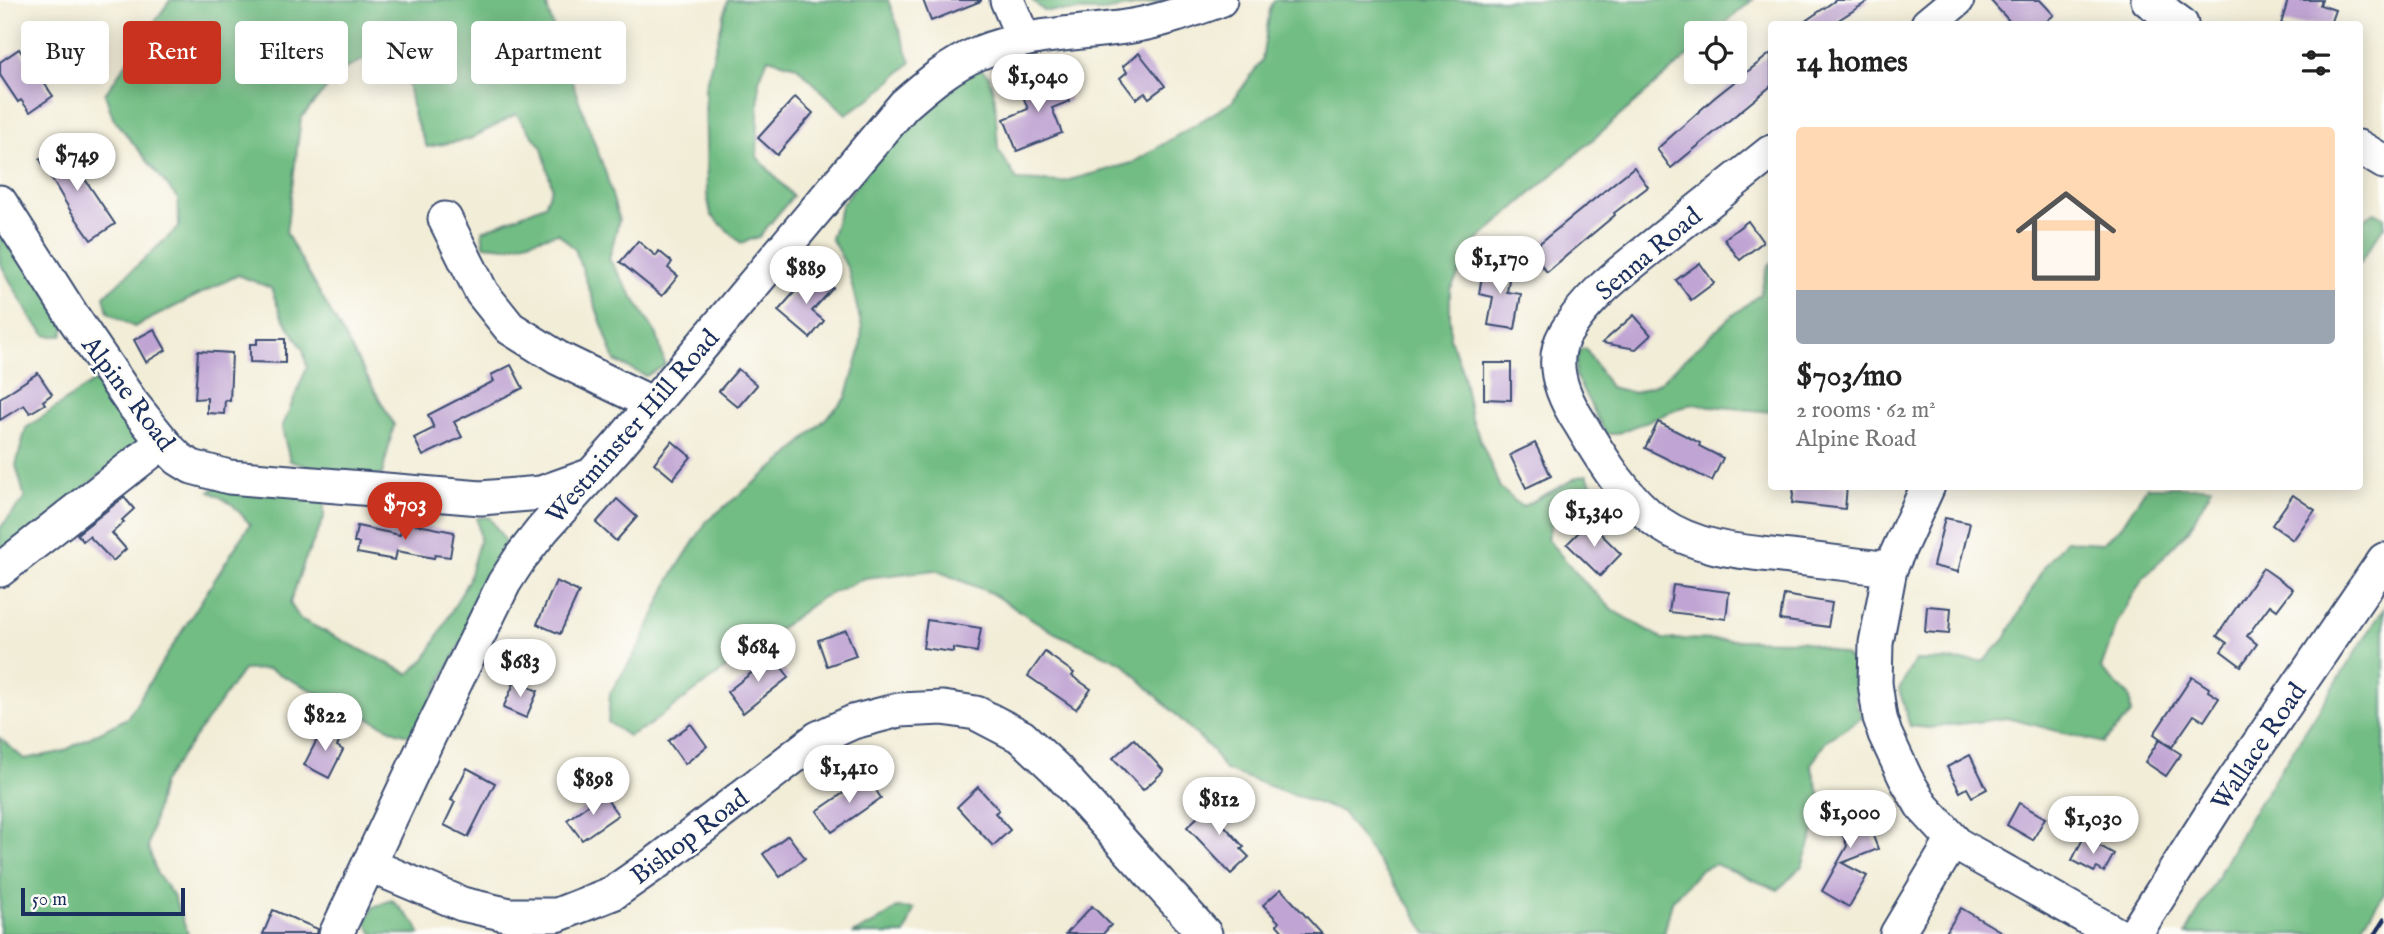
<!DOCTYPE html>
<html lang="en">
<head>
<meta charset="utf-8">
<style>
	:root { --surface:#fff; --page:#f2f2f2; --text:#222; --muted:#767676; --accent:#c8321e }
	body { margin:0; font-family:"IM FELL English",serif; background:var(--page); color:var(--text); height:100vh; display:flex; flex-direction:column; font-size:26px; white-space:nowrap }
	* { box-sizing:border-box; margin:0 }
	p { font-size:23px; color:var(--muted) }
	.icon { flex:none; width:38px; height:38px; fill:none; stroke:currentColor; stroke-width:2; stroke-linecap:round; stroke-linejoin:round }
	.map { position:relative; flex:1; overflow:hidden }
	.details { position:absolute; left:1768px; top:21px; width:595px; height:469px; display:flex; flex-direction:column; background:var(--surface); border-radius:7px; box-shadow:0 4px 18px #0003 }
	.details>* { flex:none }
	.banner { position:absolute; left:21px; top:21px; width:665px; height:63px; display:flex; gap:14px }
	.buttons { position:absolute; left:1684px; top:21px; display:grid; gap:14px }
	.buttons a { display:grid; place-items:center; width:63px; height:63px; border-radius:7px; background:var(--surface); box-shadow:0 4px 18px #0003; font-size:35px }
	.scale { position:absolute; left:21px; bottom:18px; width:164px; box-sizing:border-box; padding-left:7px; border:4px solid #1b2f5e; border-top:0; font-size:19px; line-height:24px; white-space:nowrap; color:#1b2f5e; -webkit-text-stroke:5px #fdfcf7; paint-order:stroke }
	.price { position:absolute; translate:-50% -60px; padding:0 16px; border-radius:24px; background:#fff; color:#222; font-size:23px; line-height:46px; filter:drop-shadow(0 2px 4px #0008) }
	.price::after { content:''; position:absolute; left:50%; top:42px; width:21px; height:16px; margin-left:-10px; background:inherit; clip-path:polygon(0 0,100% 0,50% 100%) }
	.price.active { background:var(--accent); color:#fff }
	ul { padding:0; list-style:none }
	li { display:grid; align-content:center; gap:14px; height:371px; padding:0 28px }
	li span { display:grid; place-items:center; height:217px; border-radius:7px; color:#555 }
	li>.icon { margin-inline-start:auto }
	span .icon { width:126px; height:126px; fill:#fffc; stroke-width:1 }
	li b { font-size:30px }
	h2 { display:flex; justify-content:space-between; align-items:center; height:84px; padding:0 28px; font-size:30px }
	.pill { padding:0 24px; border-radius:7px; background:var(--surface); box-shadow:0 4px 18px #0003; font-size:24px; line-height:63px }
	.pill.active { background:var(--accent); color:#fff }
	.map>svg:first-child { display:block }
</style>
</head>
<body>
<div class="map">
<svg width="2384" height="934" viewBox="0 0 2384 934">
	<rect width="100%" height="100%" fill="#fdfcf7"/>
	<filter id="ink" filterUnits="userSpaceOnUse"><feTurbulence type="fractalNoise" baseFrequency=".0143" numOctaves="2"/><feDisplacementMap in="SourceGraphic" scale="14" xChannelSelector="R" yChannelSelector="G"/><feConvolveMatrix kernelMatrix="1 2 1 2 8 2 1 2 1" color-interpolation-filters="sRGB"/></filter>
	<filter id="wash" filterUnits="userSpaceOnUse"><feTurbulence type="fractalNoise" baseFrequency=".00686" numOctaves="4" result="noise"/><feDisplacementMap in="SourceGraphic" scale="28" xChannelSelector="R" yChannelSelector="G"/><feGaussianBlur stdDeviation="1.57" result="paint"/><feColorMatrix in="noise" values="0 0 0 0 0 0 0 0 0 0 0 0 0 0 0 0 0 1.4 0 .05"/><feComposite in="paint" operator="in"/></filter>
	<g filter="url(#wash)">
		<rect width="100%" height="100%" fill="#f2edd7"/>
		<g fill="#72bd84" stroke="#467671" stroke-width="2">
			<path d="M 170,0 L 545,0 L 560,49 L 606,174 L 619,220 L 609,259 L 657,335 L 665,365 L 646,376 L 615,361 L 575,249 L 558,233 L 507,247 L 484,245 L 482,231 L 545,205 L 552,187 L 542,148 L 516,114 L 470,139 L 427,147 L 414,117 L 406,72 L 370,56 L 341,71 L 301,118 L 286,233 L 394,425 L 382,475 L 340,476 L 290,461 L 282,428 L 307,367 L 303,349 L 281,315 L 271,288 L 238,275 L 134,327 L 108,312 L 104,296 L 179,227 L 178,199 L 113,118 L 105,94 Z"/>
			<path d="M 728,0 L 888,0 L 911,62 L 877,94 L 846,114 L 796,66 L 768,58 L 759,80 L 757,157 L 793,196 L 759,237 L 741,243 L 711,215 L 707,194 L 705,87 Z"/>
			<path d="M 1032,0 L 1168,0 L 1104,11 L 1044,11 Z"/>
			<path d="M 1274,0 L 1752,0 L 1714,33 L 1696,33 L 1696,49 L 1478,240 L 1450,290 L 1450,338 L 1462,370 L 1471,417 L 1500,488 L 1522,507 L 1578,477 L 1587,475 L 1592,487 L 1554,516 L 1547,539 L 1582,580 L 1614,611 L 1663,639 L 1802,641 L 1845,655 L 1857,667 L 1856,705 L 1863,717 L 1826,741 L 1811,765 L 1823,806 L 1802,866 L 1778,890 L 1715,864 L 1700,870 L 1672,901 L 1664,934 L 1427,934 L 1411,907 L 1342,812 L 1225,770 L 1212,750 L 1123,663 L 1055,633 L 989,592 L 935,570 L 865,578 L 821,598 L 648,726 L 628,736 L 608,722 L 610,693 L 640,646 L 670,579 L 707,521 L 789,455 L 846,398 L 860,351 L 862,328 L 848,269 L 831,238 L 842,204 L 908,117 L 977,66 L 989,76 L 995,99 L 998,149 L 1017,180 L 1062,182 L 1132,163 L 1232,102 L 1262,60 L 1270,9 Z"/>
			<path d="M 2375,212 L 2384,217 L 2384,226 L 2359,264 L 2359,222 Z"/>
			<path d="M 0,219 L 67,321 L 62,336 L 47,336 L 32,320 L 0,263 Z"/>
			<path d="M 1771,263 L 1771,412 L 1690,404 L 1616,434 L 1606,434 L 1575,375 L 1578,351 L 1585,348 L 1610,387 L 1635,393 L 1660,382 L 1727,320 L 1760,294 L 1768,266 Z"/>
			<path d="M 93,382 L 102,384 L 138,430 L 137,443 L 0,560 L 0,528 L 25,498 L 16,465 L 26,428 Z"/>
			<path d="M 225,482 L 324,495 L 324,518 L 304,562 L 290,603 L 300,619 L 409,674 L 426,658 L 468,581 L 480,538 L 477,518 L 489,517 L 504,539 L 507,556 L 412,736 L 397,732 L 269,669 L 243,670 L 162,783 L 148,846 L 157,874 L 173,895 L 188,934 L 0,934 L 0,738 L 24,759 L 62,752 L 127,718 L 250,524 L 233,505 L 210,491 Z"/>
			<path d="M 2147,487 L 2212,487 L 2189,530 L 2142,580 L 2117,623 L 2101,669 L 2130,697 L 2131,714 L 2103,743 L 2007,718 L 1929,728 L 1910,726 L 1899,689 L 1915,660 L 1984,661 L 2005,639 L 2043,569 L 2065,541 L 2103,543 L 2121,527 Z"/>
			<path d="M 2384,608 L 2384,894 L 2357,934 L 2186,934 L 2249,819 Z"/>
			<path d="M 392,900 L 416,924 L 420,934 L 373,934 L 366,922 L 373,907 Z"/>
			<path d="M 897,908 L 914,909 L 905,934 L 852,934 L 875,923 Z"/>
		</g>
		<g id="blocks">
			<g fill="#c0a4d3">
				<path d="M 923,0 L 981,0 L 981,1 L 931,21 Z"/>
				<path d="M 1836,0 L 1870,0 L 1832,24 L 1801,24 Z"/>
				<path d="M 1990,0 L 2040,0 L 2054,15 L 2043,24 L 2012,24 Z"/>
				<path d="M 2288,0 L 2322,0 L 2320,5 L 2335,10 L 2330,24 L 2281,24 Z"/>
				<path d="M 19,49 L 30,65 L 42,58 L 54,76 L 44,83 L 53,96 L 30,112 L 21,100 L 18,102 L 0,75 L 0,62 Z"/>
				<path d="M 1139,53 L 1165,86 L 1149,98 L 1145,93 L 1136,99 L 1120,78 L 1127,72 L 1123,66 Z"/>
				<path d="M 1771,53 L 1771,86 L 1671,168 L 1657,149 L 1714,98 Z"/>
				<path d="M 1060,76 L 1070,101 L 1052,108 L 1062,133 L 1017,151 L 1004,119 L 1028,109 L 1021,91 Z"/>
				<path d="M 795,97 L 813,113 L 777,155 L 758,138 Z"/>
				<path d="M 62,145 L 115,224 L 91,240 L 70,210 L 40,159 Z"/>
				<path d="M 1634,167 L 1648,187 L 1614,213 L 1615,215 L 1547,272 L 1530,251 Z"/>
				<path d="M 1748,221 L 1763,242 L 1740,260 L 1724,239 Z"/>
				<path d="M 638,241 L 656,256 L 659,251 L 672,262 L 668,268 L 678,276 L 662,296 L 620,262 Z"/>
				<path d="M 1484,263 L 1511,267 L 1507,292 L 1521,294 L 1515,329 L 1488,325 L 1493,297 L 1479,294 Z"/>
				<path d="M 1700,263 L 1714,283 L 1691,300 L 1676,280 Z"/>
				<path d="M 816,274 L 833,288 L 812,311 L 824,321 L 810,338 L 778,311 L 799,287 L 802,290 Z"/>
				<path d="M 1634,315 L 1651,335 L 1636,349 L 1602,343 Z"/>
				<path d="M 154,329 L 166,350 L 146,362 L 134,340 Z"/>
				<path d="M 257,339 L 285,339 L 285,363 L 250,362 L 250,344 L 257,344 Z"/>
				<path d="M 198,351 L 232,353 L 230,401 L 225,400 L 224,414 L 207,413 L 207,398 L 195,399 Z"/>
				<path d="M 1484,363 L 1511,363 L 1511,400 L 1484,399 Z"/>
				<path d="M 511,365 L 523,388 L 454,422 L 462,437 L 423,456 L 414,438 L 434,428 L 428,415 L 494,381 L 491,375 Z"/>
				<path d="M 738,369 L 757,385 L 738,407 L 719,391 Z"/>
				<path d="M 38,373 L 52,394 L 43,401 L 45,404 L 30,413 L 24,405 L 0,420 L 0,398 Z"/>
				<path d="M 1658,422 L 1700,443 L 1699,446 L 1723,458 L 1712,481 L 1645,448 Z"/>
				<path d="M 672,441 L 691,457 L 673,479 L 654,463 Z"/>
				<path d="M 1535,443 L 1551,476 L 1526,488 L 1510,455 Z"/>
				<path d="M 1794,486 L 1847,486 L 1845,509 L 1792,503 Z"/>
				<path d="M 2293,495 L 2315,510 L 2293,540 L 2272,525 Z"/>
				<path d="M 124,497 L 134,509 L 122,520 L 124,522 L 112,533 L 126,549 L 113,561 L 89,536 L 83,541 L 77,534 Z"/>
				<path d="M 617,499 L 637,517 L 616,541 L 596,523 Z"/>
				<path d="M 1945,518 L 1970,523 L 1958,572 L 1933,566 Z"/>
				<path d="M 403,522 L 454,532 L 450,557 L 435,555 L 434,558 L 397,551 L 395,560 L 357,553 L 359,543 L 354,543 L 357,526 L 400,535 Z"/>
				<path d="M 1589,522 L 1621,554 L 1600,576 L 1567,544 Z"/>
				<path d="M 2263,568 L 2293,589 L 2277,610 L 2270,605 L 2247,636 L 2257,644 L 2241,666 L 2221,651 L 2227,643 L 2217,636 Z"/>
				<path d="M 556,581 L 579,592 L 560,634 L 537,624 Z"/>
				<path d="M 1673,585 L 1729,592 L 1726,619 L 1669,612 Z"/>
				<path d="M 1784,595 L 1832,603 L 1828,627 L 1780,620 Z"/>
				<path d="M 1927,606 L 1951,608 L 1949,634 L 1925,632 Z"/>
				<path d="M 927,620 L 981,628 L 977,652 L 953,648 L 953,652 L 923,648 Z"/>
				<path d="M 846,630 L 856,656 L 827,666 L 818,640 Z"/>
				<path d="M 1045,652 L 1074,673 L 1072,676 L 1091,689 L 1076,709 L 1028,676 Z"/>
				<path d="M 773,656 L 789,677 L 743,713 L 727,692 Z"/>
				<path d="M 2192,677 L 2209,688 L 2208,691 L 2219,698 L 2204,721 L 2194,715 L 2172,747 L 2154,734 Z"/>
				<path d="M 515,681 L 538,691 L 526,718 L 503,708 Z"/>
				<path d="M 691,724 L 707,746 L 685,764 L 668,741 Z"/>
				<path d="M 324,726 L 342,735 L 337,746 L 343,750 L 329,778 L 304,765 Z"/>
				<path d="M 1134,739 L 1164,771 L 1143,790 L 1113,758 Z"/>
				<path d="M 2159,740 L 2181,754 L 2166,776 L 2145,762 Z"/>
				<path d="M 1970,755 L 1987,789 L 1972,797 L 1967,788 L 1960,792 L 1947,767 Z"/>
				<path d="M 467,768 L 495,783 L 468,837 L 444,825 L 455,802 L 451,800 Z"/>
				<path d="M 867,777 L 881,798 L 832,832 L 817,811 Z"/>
				<path d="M 978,787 L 999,810 L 995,813 L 1010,830 L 993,846 L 957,807 Z"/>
				<path d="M 603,794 L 618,815 L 582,840 L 567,820 Z"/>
				<path d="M 1857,795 L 1878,849 L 1842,863 L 1867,876 L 1849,907 L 1822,891 L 1847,846 L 1831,804 Z"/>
				<path d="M 1216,800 L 1230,816 L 1222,823 L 1244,847 L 1241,849 L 1249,857 L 1231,874 L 1187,827 Z"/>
				<path d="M 2019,803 L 2045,818 L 2033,840 L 2007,825 Z"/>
				<path d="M 788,835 L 805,858 L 780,877 L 763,854 Z"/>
				<path d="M 2084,837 L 2114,854 L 2104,872 L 2097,868 L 2094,872 L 2072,860 Z"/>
				<path d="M 1281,889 L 1322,934 L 1285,934 L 1277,925 L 1279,922 L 1263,905 Z"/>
				<path d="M 1092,906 L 1111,925 L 1103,934 L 1066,934 Z"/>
				<path d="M 1961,908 L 2005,934 L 1945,934 Z"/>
				<path d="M 273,910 L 318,929 L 317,934 L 263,934 Z"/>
			</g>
		</g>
	</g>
	<g filter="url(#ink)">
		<use href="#blocks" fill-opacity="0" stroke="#3b4c70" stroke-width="2"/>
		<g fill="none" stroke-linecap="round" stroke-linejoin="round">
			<g stroke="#3b4c70" stroke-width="37">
				<g id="minor">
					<path d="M 1007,0 L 1024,40"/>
					<path d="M 2148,0 L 2181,24"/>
					<path d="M 1928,24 L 1957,0"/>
					<path d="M 2359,147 L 2384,162"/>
					<path d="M 1771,152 C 1735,181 1699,209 1663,238 C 1629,266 1588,294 1565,334 C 1548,364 1563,397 1580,423 C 1601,458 1625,499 1659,523 C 1698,550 1745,552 1790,557 C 1824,561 1857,565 1890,569"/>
					<path d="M 0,202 L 73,317 L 131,402 L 168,448 L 179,459 L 192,467 L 229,477 L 481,498 L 541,493 L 586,477"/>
					<path d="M 445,219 L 482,293 L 510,328 L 558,358 L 653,404"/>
					<path d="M 1928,486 L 1890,569 L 1876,643 L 1875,683 L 1880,718 L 1885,734 L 1906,779 L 1922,806 L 1958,845 L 2116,934"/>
					<path d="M 0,570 L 163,442"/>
					<path d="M 369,865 L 462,904 L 510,915 L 557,915 L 613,893 L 660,860 L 818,738 L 853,722 L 899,710 L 943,708 L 976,713 L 1022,737 L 1056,769 L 1205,934"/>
					<path d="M 336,934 L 429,736 L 504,583 L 521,557 L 543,529 L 616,448 L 904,105 C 927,85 950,65 979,53 C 1027,33 1082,34 1132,26 C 1162,21 1192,10 1220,0"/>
					<path d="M 1897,934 L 1953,840"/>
					<path d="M 2135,934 L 2219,802 L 2384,560"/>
				</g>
			</g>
			<use href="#minor" stroke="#fff" stroke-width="33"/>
			<path stroke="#1b2f5e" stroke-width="5" d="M 2375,934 L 2384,920"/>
		</g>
	</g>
	<g text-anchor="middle" stroke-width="5" stroke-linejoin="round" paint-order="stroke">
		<g font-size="26" fill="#1b2f5e" stroke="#fdfcf7">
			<text transform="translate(1648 253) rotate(-40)" y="9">Senna Road</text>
			<text transform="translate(129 393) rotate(53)" y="9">Alpine Road</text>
			<text transform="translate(632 426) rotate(-49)" y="9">Westminster Hill Road</text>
			<text transform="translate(2258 746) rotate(-56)" y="9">Wallace Road</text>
			<text transform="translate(689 836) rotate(-37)" y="9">Bishop Road</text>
		</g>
	</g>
</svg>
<div class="buttons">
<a><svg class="icon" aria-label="locate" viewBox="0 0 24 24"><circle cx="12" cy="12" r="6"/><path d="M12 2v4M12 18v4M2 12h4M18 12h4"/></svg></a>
</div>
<div class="scale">50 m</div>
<b class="price" style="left:1038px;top:114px">$1,040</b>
<b class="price" style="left:77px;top:193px">$749</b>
<b class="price" style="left:1500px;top:296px">$1,170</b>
<b class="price" style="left:806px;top:306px">$889</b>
<b class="price active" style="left:405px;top:542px">$703</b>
<b class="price" style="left:1594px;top:549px">$1,340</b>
<b class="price" style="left:758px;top:684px">$684</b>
<b class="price" style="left:520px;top:699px">$683</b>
<b class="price" style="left:325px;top:753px">$822</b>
<b class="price" style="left:849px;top:805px">$1,410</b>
<b class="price" style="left:593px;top:817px">$898</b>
<b class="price" style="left:1219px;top:837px">$812</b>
<b class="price" style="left:1850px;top:850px">$1,000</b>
<b class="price" style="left:2093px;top:856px">$1,030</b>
<div class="banner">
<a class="pill">Buy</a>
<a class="pill active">Rent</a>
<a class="pill">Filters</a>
<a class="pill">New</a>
<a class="pill">Apartment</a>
</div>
<section class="details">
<h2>14 homes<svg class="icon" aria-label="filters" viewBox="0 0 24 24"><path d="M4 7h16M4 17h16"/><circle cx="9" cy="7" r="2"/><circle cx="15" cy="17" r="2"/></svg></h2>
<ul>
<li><span style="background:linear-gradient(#ffd9b3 75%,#9aa5b1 0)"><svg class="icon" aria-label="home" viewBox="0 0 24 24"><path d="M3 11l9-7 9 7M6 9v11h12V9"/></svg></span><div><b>$703/mo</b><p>2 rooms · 62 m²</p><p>Alpine Road</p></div></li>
</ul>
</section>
</div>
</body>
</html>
